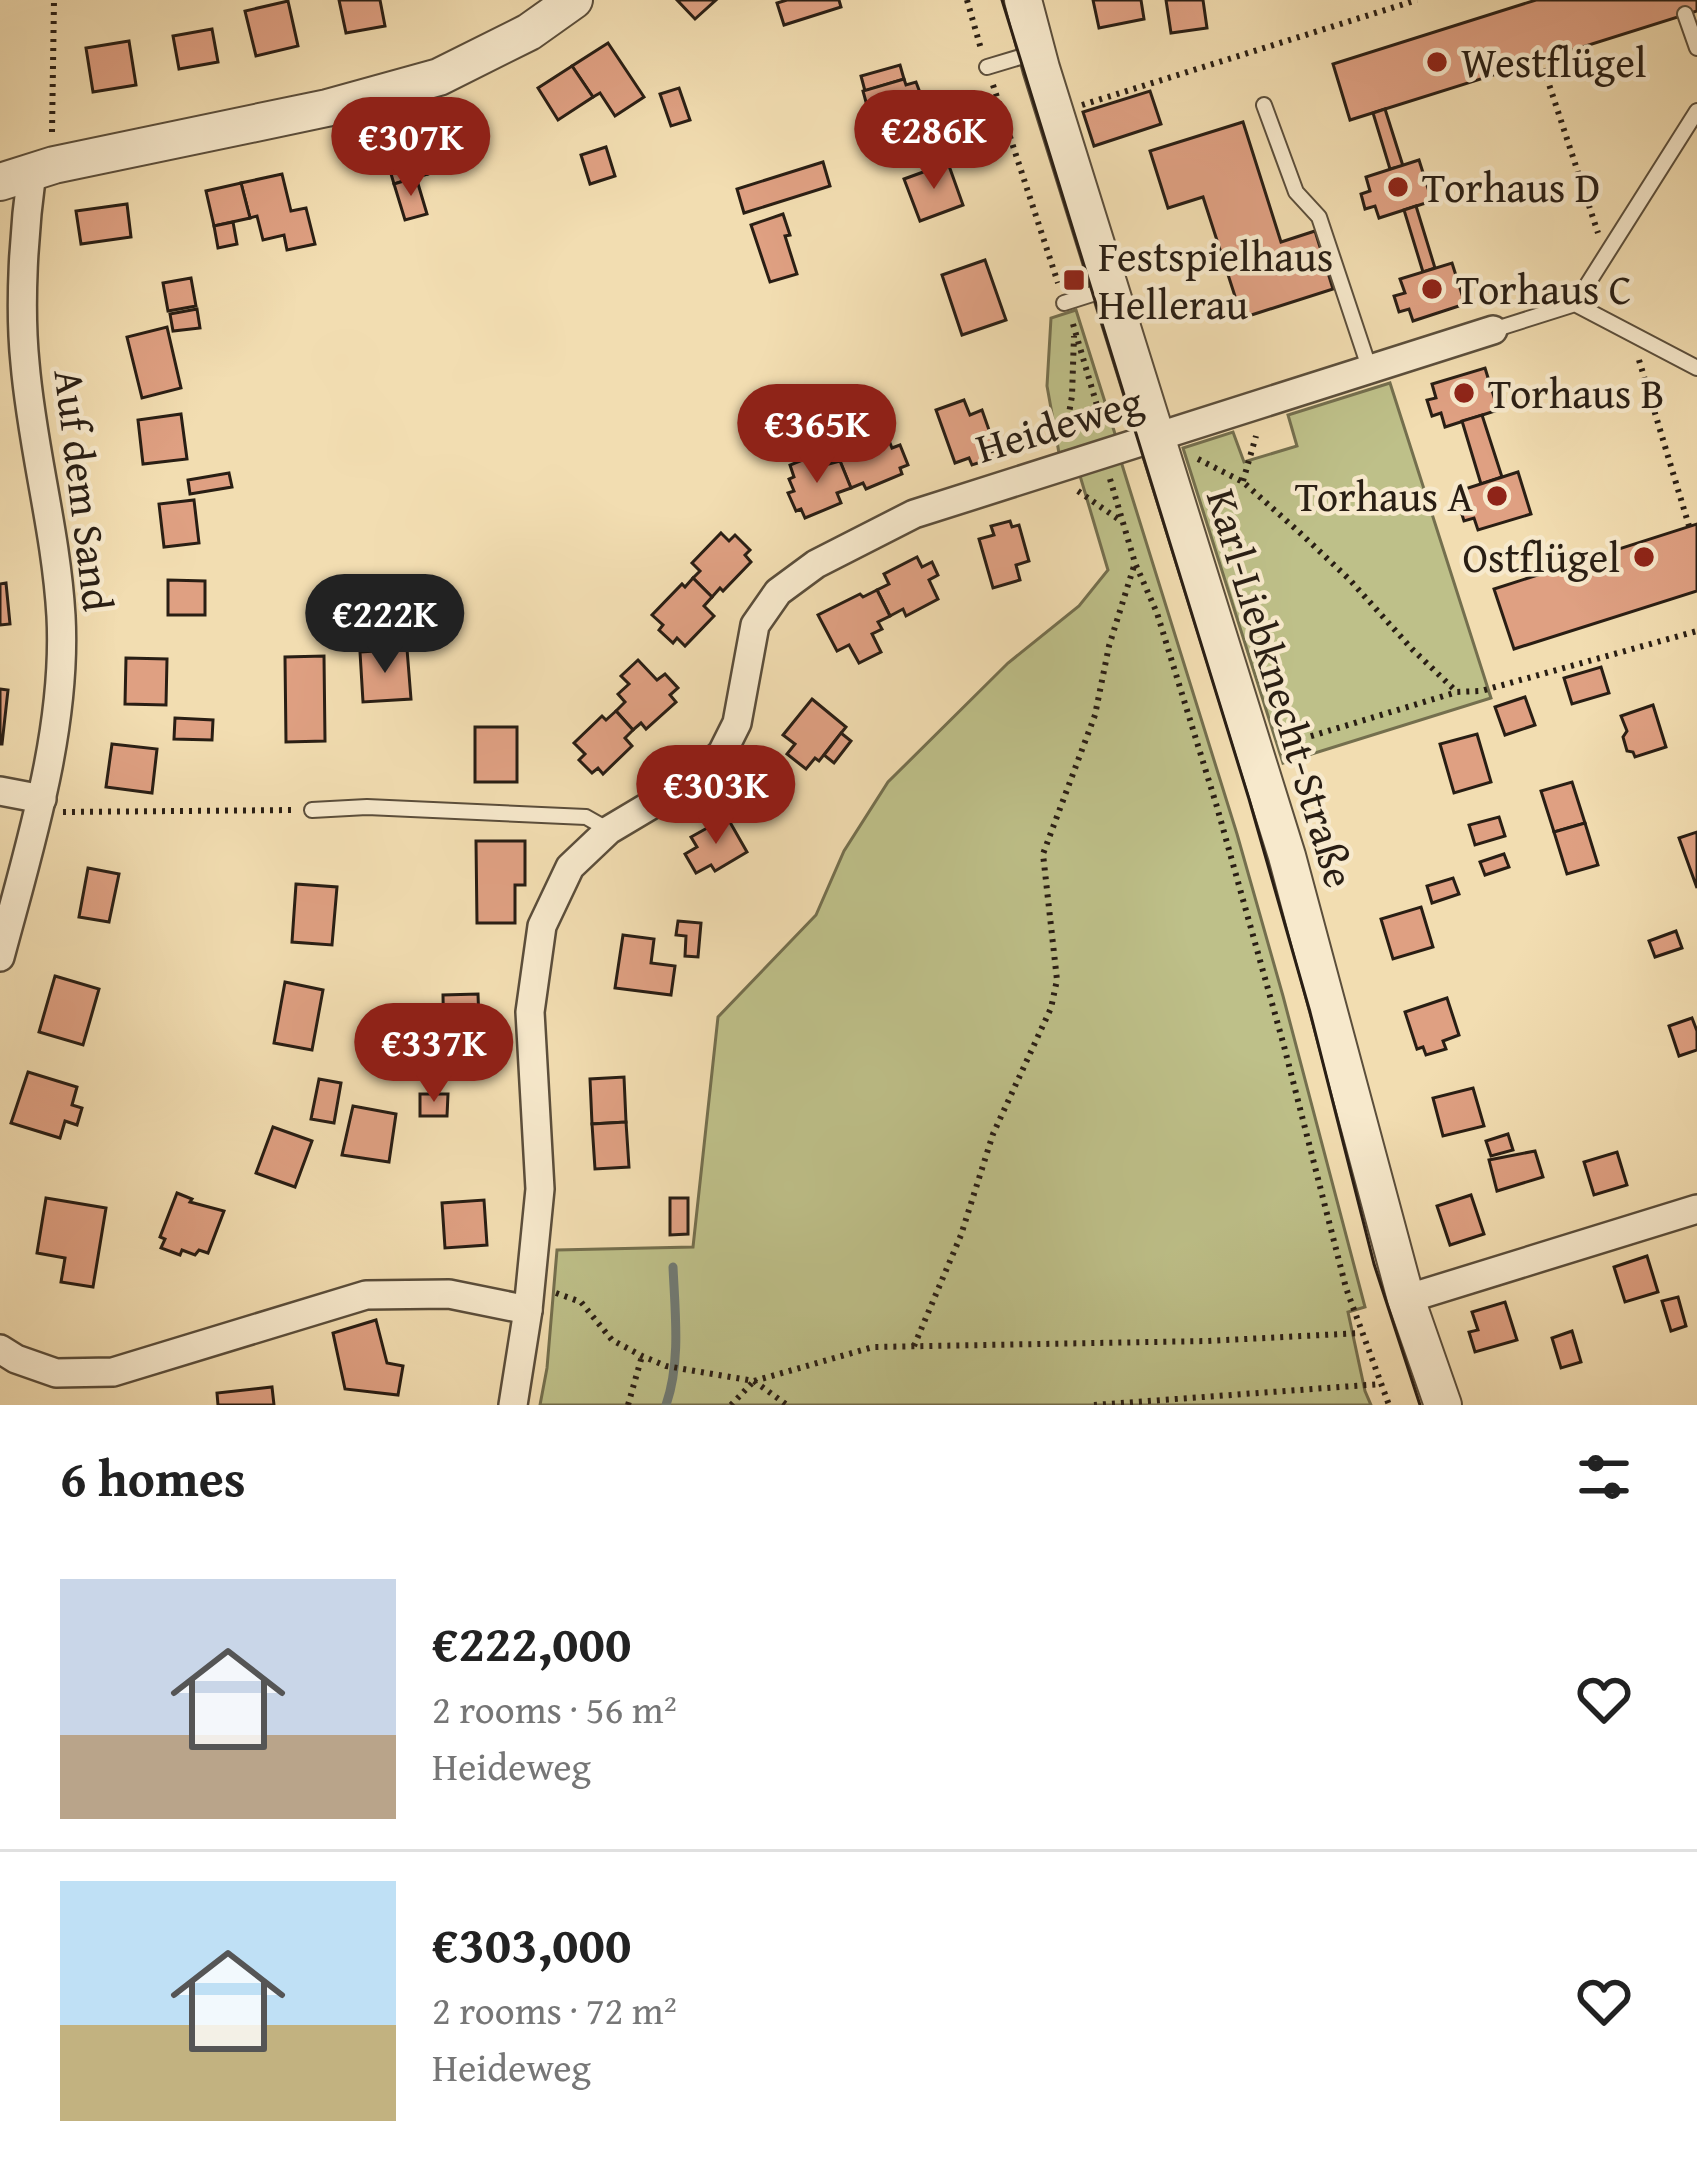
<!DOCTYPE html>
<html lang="en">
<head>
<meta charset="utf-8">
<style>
	:root { --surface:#fff; --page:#f2f2f2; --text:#222; --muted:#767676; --line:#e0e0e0; --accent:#8f2418 }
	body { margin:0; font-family:"Gentium Book Plus",serif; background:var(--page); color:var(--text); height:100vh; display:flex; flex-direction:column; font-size:45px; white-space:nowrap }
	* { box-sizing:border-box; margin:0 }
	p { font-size:39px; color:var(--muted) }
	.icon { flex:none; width:66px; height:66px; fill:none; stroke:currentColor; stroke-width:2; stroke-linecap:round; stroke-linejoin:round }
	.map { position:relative; height:1405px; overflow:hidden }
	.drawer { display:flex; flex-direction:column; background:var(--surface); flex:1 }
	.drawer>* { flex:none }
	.price { position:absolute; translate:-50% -102px; padding:0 27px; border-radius:42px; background:var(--accent); color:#fff; font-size:39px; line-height:78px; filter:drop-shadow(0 3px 6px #0008) }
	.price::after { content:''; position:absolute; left:50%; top:72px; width:36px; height:27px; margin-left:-18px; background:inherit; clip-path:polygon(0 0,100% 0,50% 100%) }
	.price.active { background:#222; color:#fff }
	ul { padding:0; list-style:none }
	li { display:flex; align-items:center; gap:36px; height:300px; padding:0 60px }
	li+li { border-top:3px solid var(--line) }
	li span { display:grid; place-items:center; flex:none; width:336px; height:240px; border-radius:0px; color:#555 }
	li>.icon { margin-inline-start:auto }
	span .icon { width:144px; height:144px; fill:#fffc; stroke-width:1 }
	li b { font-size:51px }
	h2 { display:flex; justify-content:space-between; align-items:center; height:144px; padding:0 60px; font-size:51px }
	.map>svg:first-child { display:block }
</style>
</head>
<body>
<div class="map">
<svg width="1697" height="1405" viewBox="0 0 1697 1405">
	<rect width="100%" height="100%" fill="#f2ddb1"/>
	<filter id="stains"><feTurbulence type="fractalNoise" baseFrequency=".00167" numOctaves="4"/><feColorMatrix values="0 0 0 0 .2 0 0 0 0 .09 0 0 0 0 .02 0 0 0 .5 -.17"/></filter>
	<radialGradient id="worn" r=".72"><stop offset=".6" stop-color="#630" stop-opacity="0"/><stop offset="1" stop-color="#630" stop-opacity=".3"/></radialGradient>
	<g fill="#bec089" stroke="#746f4e" stroke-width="3">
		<path d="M 1076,310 L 1116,437 L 1059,453 L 1047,386 L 1051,318 Z"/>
		<path d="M 1390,383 L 1491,698 L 1283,763 L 1183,448 L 1233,432 L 1244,462 L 1297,446 L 1288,415 Z"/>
		<path d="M 1119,455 L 1237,834 L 1283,996 L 1365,1307 L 1348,1312 L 1365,1391 L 1371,1405 L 540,1405 L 547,1368 L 557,1250 L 693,1247 L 718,1017 L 816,915 L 844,851 L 888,782 L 1008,663 L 1079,606 L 1108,570 L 1078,469 Z"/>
	</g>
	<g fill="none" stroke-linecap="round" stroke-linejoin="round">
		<path stroke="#707b75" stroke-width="9" d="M 666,1405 C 681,1362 675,1312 673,1267"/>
	</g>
	<g fill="#dfa082" stroke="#291e14" stroke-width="3">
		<path d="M 339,0 L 380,0 L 385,26 L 346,33 Z"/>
		<path d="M 677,0 L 716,0 L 695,19 Z"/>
		<path d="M 787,0 L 839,0 L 841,7 L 784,25 L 777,3 Z"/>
		<path d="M 1093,0 L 1141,0 L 1144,19 L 1099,28 Z"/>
		<path d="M 1166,0 L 1203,0 L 1207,28 L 1171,33 Z"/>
		<path d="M 1536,0 L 1697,0 L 1697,11 L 1350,120 L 1333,64 Z"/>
		<path d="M 288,1 L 298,46 L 256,56 L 245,11 Z"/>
		<path d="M 212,29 L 218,62 L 179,69 L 173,36 Z"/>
		<path d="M 129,41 L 136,85 L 93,92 L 86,48 Z"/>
		<path d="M 608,43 L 644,97 L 615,116 L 600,93 L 593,97 L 572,66 Z"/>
		<path d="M 900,65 L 904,79 L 865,91 L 861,76 Z"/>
		<path d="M 572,66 L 593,97 L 558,120 L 538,88 Z"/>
		<path d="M 904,79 L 906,85 L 916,82 L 919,90 L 922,99 L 912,102 L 918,122 L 875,135 L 863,91 Z"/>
		<path d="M 679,88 L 690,120 L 671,126 L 660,94 Z"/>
		<path d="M 1150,91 L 1161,124 L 1094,146 L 1083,112 Z"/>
		<path d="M 1385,109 L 1403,166 L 1390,169 L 1373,113 Z"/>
		<path d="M 1243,122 L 1281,242 L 1315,231 L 1333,289 L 1242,318 L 1203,197 L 1168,208 L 1150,151 Z"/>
		<path d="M 447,128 L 458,165 L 428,174 L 417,137 Z"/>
		<path d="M 417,137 L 428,174 L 394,184 L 383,147 Z"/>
		<path d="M 606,147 L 615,176 L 590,184 L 581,155 Z"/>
		<path d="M 1419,160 L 1432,201 L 1379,218 L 1375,206 L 1365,209 L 1361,194 L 1370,191 L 1366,177 Z"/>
		<path d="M 823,162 L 830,186 L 744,213 L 737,189 Z"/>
		<path d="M 948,163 L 963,205 L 920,221 L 904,179 Z"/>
		<path d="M 282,174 L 291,211 L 306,208 L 315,244 L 287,250 L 284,235 L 263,240 L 257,216 L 250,218 L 241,183 Z"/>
		<path d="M 416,177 L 427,214 L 405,220 L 394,184 Z"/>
		<path d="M 241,183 L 250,218 L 214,226 L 206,191 Z"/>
		<path d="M 127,204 L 131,237 L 81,244 L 76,211 Z"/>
		<path d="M 1416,206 L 1435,268 L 1423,272 L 1404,210 Z"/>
		<path d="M 783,214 L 790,235 L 785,236 L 797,274 L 770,282 L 751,225 Z"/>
		<path d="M 233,222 L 237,244 L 218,248 L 214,226 Z"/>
		<path d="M 985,260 L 1006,320 L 962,335 L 942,275 Z"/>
		<path d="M 1452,263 L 1465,304 L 1413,321 L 1409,309 L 1399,312 L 1394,296 L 1405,293 L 1400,279 Z"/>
		<path d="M 191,278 L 196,306 L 168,311 L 163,283 Z"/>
		<path d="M 197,309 L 200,328 L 173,331 L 170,314 Z"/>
		<path d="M 167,327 L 181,388 L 142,398 L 127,337 Z"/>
		<path d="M 1485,368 L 1498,410 L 1445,427 L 1441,413 L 1432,416 L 1427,400 L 1436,398 L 1432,384 Z"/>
		<path d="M 964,400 L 970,415 L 982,410 L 996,450 L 988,453 L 990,459 L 972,465 L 969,458 L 955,463 L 936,410 Z"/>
		<path d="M 181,414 L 187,459 L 143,464 L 138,420 Z"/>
		<path d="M 1482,415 L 1502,477 L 1481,484 L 1462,421 Z"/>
		<path d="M 886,433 L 892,448 L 900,445 L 908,465 L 900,468 L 902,474 L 866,489 L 863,483 L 851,488 L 840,461 L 853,456 L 849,447 Z"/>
		<path d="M 810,457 L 814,468 L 840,461 L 851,488 L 837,493 L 841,503 L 805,518 L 801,509 L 796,511 L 788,493 L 794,491 L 789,479 L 794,477 L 790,465 Z"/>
		<path d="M 1518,472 L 1531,514 L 1478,530 L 1474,518 L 1464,521 L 1459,505 L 1469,502 L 1465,489 Z"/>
		<path d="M 229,473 L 232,487 L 190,494 L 188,480 Z"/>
		<path d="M 194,500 L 199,543 L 164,547 L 159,504 Z"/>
		<path d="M 1010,521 L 1012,527 L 1019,525 L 1029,561 L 1016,565 L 1020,580 L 993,588 L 979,539 L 994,535 L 991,526 Z"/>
		<path d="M 1697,524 L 1697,591 L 1514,649 L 1494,589 Z"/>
		<path d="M 721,533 L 729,541 L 735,535 L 750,550 L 745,555 L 751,562 L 723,591 L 720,588 L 712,597 L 693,578 L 700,571 L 692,563 Z"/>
		<path d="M 917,557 L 922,567 L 932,562 L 938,575 L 929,580 L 938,599 L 906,616 L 903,609 L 890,616 L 877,590 L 889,584 L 884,574 Z"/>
		<path d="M 693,578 L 712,597 L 704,606 L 714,616 L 685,646 L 677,638 L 673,643 L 659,630 L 663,625 L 652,615 L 682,584 L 685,587 Z"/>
		<path d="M 168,580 L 205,581 L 205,615 L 168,615 Z"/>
		<path d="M 6,583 L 10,624 L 0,625 L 0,584 Z"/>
		<path d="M 877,590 L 890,616 L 878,622 L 882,629 L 872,634 L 881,652 L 859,663 L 849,645 L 837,651 L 818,615 L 860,594 L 863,597 Z"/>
		<path d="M 407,649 L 411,699 L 363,702 L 360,652 Z"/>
		<path d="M 324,656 L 325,741 L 286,742 L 285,657 Z"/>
		<path d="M 126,658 L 167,659 L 166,705 L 125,704 Z"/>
		<path d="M 638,660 L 657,680 L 665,674 L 678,688 L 670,695 L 676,702 L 646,729 L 641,723 L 633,730 L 616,711 L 625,702 L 618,694 L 629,684 L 621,676 Z"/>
		<path d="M 1601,667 L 1609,693 L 1572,704 L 1564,678 Z"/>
		<path d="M 0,689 L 8,690 L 2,744 L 0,744 Z"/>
		<path d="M 1525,697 L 1535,725 L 1505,735 L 1495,707 Z"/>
		<path d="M 812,699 L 846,727 L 819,761 L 815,758 L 806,769 L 787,754 L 795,744 L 783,735 Z"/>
		<path d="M 1653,705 L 1666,747 L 1635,757 L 1633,752 L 1627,751 L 1623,737 L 1627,731 L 1621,716 Z"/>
		<path d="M 616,711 L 633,730 L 625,738 L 632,746 L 603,774 L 598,768 L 592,773 L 579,760 L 585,754 L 574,743 L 602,716 L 606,720 Z"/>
		<path d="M 175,718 L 213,720 L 212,740 L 174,739 Z"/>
		<rect x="475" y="727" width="42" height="55"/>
		<path d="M 841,733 L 851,741 L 834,763 L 824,755 Z"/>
		<path d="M 1477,734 L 1491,782 L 1454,793 L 1440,744 Z"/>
		<path d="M 112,744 L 157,749 L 152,793 L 106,787 Z"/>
		<path d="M 1572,782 L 1585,823 L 1554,832 L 1541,791 Z"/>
		<path d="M 727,817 L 747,852 L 715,871 L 711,865 L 696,873 L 685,854 L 697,847 L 691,837 Z"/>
		<path d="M 1499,817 L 1505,836 L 1475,845 L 1469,825 Z"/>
		<path d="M 1585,823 L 1598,865 L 1567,874 L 1554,832 Z"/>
		<path d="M 1697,832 L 1697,888 L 1679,838 Z"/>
		<path d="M 476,841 L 525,841 L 525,885 L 515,885 L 515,923 L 477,923 Z"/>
		<path d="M 1504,854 L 1509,867 L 1485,875 L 1480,862 Z"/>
		<path d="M 88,868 L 119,874 L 109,922 L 79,917 Z"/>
		<path d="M 1453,878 L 1459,894 L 1432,903 L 1427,886 Z"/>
		<path d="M 296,884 L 337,887 L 332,945 L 292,942 Z"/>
		<path d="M 1421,907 L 1433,947 L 1393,959 L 1381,919 Z"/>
		<path d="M 678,921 L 701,923 L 698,957 L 685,956 L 686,936 L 676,935 Z"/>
		<path d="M 1676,931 L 1682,948 L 1655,957 L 1649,941 Z"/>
		<path d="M 623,935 L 654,939 L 651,963 L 675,966 L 671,995 L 615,988 Z"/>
		<path d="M 55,976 L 99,989 L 83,1045 L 39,1032 Z"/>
		<path d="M 285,982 L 323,990 L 312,1050 L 274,1043 Z"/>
		<path d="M 478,994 L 480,1051 L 444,1052 L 443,995 Z"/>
		<path d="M 1447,998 L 1459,1035 L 1443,1041 L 1446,1049 L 1426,1055 L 1423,1047 L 1417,1049 L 1405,1012 Z"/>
		<path d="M 1692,1018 L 1697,1031 L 1697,1050 L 1679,1056 L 1669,1026 Z"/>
		<path d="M 28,1072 L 77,1087 L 72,1105 L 82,1108 L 77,1125 L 65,1121 L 60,1138 L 11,1123 Z"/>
		<path d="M 624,1077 L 626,1122 L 592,1124 L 590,1079 Z"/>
		<path d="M 319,1079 L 341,1083 L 334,1123 L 311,1119 Z"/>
		<path d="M 1473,1088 L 1484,1126 L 1443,1136 L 1433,1098 Z"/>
		<path d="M 420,1094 L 448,1094 L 447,1116 L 420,1116 Z"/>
		<path d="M 353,1106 L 396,1114 L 389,1162 L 342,1155 Z"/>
		<path d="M 626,1122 L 629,1167 L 595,1169 L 592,1124 Z"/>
		<path d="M 273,1127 L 312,1141 L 295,1187 L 256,1173 Z"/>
		<path d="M 1508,1134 L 1513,1150 L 1491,1156 L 1486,1141 Z"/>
		<path d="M 1535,1151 L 1543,1177 L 1497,1191 L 1489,1160 Z"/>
		<path d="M 1617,1152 L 1627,1185 L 1594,1195 L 1584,1162 Z"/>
		<path d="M 177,1193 L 192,1199 L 190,1202 L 224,1211 L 208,1253 L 199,1250 L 195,1255 L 182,1250 L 180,1255 L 161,1248 L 165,1239 L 160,1237 Z"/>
		<path d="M 1471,1195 L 1484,1234 L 1450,1245 L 1437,1206 Z"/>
		<path d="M 46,1198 L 106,1208 L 93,1287 L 61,1282 L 65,1258 L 37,1253 Z"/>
		<path d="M 670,1198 L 688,1198 L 688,1234 L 670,1235 Z"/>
		<path d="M 484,1200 L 487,1245 L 445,1248 L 442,1203 Z"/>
		<path d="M 1647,1256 L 1658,1292 L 1625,1302 L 1614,1267 Z"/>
		<path d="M 1678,1297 L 1686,1326 L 1671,1331 L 1662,1301 Z"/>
		<path d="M 1505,1302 L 1517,1340 L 1475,1352 L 1469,1332 L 1478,1330 L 1472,1312 Z"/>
		<path d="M 376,1320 L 387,1363 L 403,1366 L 398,1395 L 345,1389 L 333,1333 Z"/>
		<path d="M 1572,1331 L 1581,1362 L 1561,1368 L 1552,1338 Z"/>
		<path d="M 272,1387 L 274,1405 L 218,1405 L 217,1393 Z"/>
	</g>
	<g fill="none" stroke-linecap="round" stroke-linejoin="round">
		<g stroke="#5b4e3b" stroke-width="18">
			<g id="service">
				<path d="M 1685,14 L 1697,48"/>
				<path d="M 987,67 L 1037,52"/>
				<path d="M 1264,105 L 1296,192 L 1319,217 L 1370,370"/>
				<path d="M 1064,303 L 1105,290"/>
				<path d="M 1575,304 L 1697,111"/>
				<path d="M 1493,330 L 1575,304 L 1697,368"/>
				<path d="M 312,810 L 367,807 L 586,817 L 609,830"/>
			</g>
		</g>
		<g stroke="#5b4e3b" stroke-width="32">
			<g id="minor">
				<path d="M 0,791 L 42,799"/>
				<path d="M 0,957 C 29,848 67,730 61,616 C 56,530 32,448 25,363 C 19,304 24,229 32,171"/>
				<path d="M 1406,1299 L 1697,1209"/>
				<path d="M 0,1349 L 16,1359 L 56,1373 L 113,1372 L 366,1295 L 449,1294 L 528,1310"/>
				<path d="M 513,1405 L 528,1310 L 540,1189 L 530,1012 L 542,926 L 570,867 L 609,830 L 693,780 L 722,753 L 737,723 L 755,625 L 778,592 L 816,564 L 914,514 L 1493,330"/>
			</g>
		</g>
		<g stroke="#5b4e3b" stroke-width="40">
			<g id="tertiary">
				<path d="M 1023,0 L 1041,68 L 1287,856 L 1406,1299 L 1443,1405"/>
				<path d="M 0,182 L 54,165 L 327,108 L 439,77 L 529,32 L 574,0"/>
			</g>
		</g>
		<g stroke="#291e14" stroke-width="6" stroke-dasharray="3 6" stroke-linecap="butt">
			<path d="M 967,0 L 981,49"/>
			<path d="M 1541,60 L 1598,233"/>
			<path d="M 993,85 L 1058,283"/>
			<path d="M 1082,105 L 1417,0"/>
			<path d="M 52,132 L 54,0"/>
			<path d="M 1073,324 L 1103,426"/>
			<path d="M 1639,360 L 1689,526"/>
			<path d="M 1065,436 L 1072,396 L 1074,336"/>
			<path d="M 1198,459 L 1243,482 L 1297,530 L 1349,579 L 1412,649 L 1457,692"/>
			<path d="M 1110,479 L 1135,563 L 1157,613 L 1217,807 L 1284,1046 L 1346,1288 L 1389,1405"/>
			<path d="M 1243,481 L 1256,436"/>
			<path d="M 1078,491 L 1121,521"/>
			<path d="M 1285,744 L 1457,692 L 1481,691 L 1697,631"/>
			<path d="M 63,812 L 296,810"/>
			<path d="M 556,1293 L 581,1302 L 612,1340 L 642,1356 L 666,1366 L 754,1381 L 873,1347 L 1207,1341 L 1361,1333"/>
			<path d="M 914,1346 L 961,1235 L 993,1134 L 1051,1008 L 1057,980 L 1043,854 L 1095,715 L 1109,646 L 1134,566"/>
			<path d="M 754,1381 L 787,1405"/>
			<path d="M 628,1405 L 642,1356"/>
			<path d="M 731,1405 L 753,1382"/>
			<path d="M 1094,1405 L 1381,1384"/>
		</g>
		<use href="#service" stroke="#f7e9cc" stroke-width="14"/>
		<use href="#minor" stroke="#f7e9cc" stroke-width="27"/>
		<use href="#tertiary" stroke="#f7e9cc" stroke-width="36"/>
		<path stroke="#291e14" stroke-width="3" d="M 1002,0 L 1249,799 L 1310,1012 L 1374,1264 L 1420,1405"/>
	</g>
	<g fill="#8f2418" stroke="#f7e9cc" stroke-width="4.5">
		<circle cx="1437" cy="62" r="12"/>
		<circle cx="1398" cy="187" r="12"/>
		<rect x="1062" y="268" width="24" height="24" rx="6"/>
		<circle cx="1432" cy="289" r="12"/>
		<circle cx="1464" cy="393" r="12"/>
		<circle cx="1497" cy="496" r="12"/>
		<circle cx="1644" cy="557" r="12"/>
	</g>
	<g text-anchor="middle" stroke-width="9" stroke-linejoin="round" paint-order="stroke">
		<g font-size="42" fill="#291e14" stroke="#f7e9cc" text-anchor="start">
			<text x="1461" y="77">Westflügel</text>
			<text x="1422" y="202">Torhaus D</text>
			<text x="1098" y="271">Festspielhaus<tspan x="1098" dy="48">Hellerau</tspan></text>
			<text x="1456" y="304">Torhaus C</text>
			<text x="1488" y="408">Torhaus B</text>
			<text x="1473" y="511" text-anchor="end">Torhaus A</text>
			<text x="1620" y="572" text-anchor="end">Ostflügel</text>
		</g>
		<g font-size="42" fill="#291e14" stroke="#f7e9cc">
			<text transform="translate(1059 424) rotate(-17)" y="15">Heideweg</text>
			<text transform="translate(84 490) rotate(83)" y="15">Auf dem Sand</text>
			<text transform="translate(1281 688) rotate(73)" y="15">Karl-Liebknecht-Straße</text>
		</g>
	</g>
	<rect width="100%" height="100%" filter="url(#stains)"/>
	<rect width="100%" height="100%" fill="url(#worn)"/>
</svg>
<b class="price" style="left:934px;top:192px">€286K</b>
<b class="price" style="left:411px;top:199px">€307K</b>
<b class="price" style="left:817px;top:486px">€365K</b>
<b class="price active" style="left:385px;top:676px">€222K</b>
<b class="price" style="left:716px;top:847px">€303K</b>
<b class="price" style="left:434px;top:1105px">€337K</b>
</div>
<section class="drawer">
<h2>6 homes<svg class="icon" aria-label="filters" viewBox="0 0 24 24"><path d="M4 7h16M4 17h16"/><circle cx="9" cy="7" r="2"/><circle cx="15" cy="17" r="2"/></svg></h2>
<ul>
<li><span style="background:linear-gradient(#c9d6e8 65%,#b9a48a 0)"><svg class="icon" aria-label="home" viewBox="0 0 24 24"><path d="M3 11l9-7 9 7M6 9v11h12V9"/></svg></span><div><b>€222,000</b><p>2 rooms · 56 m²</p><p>Heideweg</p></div><svg class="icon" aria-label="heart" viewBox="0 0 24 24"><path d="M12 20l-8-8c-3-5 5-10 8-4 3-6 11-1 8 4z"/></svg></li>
<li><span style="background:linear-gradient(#bfe0f5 60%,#c2b280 0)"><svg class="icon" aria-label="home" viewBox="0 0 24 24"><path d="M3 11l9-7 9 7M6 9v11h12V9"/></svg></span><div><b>€303,000</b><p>2 rooms · 72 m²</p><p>Heideweg</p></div><svg class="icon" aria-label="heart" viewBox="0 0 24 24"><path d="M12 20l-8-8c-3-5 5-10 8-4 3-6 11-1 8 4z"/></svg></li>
</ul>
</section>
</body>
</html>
